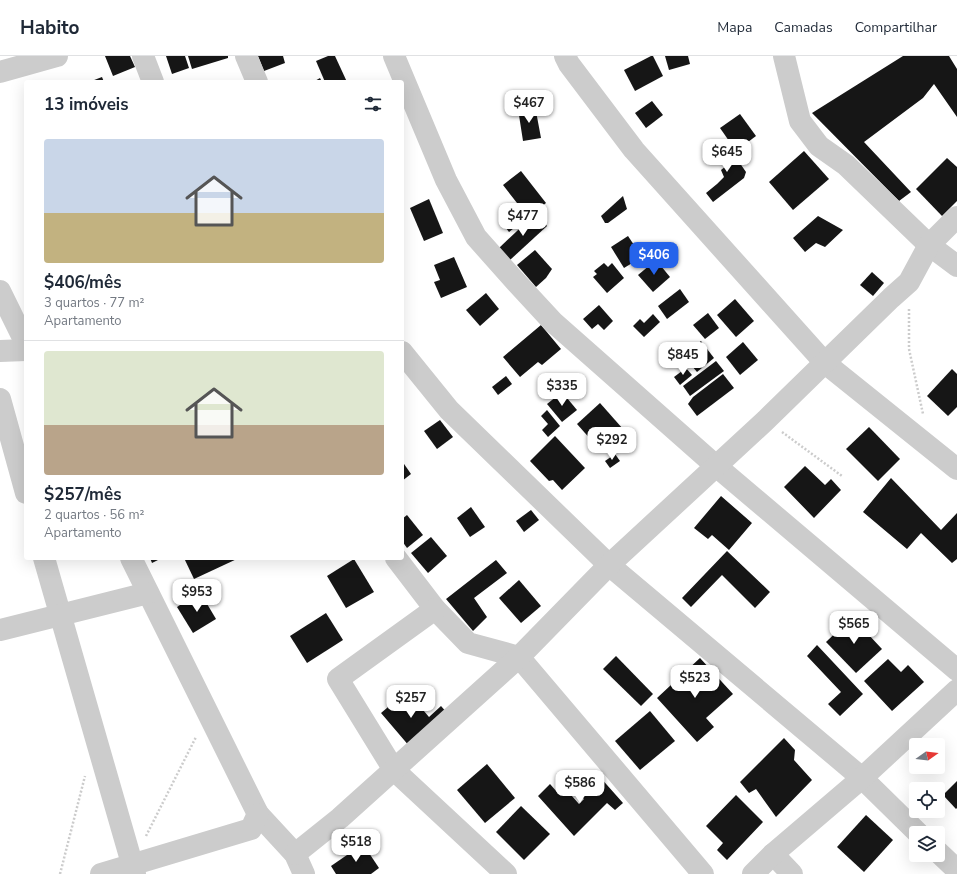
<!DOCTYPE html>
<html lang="pt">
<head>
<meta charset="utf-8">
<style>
	:root { --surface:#fff; --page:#f2f2f3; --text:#1f2937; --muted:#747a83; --line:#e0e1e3; --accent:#2563eb }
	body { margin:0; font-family:"Nunito Sans",sans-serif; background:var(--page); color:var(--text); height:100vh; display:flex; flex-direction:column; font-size:15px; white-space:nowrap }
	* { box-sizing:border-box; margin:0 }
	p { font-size:13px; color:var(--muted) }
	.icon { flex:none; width:22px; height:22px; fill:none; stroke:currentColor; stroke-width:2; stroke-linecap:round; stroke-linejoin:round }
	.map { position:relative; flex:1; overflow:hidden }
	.panel { position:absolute; left:24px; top:24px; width:380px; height:480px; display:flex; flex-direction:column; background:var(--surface); border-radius:4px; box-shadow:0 4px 16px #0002 }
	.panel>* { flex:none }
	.needle { width:26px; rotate:76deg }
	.tools { position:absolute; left:909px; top:682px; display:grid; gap:8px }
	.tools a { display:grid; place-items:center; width:36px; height:36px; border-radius:4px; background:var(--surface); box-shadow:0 4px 16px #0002; font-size:20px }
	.price { position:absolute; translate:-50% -34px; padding:0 9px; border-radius:8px; background:#fff; color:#222; font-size:13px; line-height:26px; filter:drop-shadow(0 1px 2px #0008) }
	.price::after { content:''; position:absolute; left:50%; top:24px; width:12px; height:9px; margin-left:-6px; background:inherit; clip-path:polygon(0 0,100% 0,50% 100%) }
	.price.active { background:var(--accent); color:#fff }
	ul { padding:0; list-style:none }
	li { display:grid; align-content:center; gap:8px; height:212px; padding:0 20px }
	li+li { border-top:1px solid var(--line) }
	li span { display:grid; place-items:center; height:124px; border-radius:4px; color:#555 }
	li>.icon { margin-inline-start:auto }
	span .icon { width:72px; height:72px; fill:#fffc; stroke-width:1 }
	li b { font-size:17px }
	h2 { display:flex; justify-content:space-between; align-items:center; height:48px; padding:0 20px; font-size:17px }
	header { display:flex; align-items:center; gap:24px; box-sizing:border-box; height:56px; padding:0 20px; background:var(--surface); border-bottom:1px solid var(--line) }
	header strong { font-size:19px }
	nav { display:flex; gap:22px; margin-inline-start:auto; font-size:14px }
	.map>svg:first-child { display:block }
</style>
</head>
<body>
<header>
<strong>Habito</strong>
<nav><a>Mapa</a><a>Camadas</a><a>Compartilhar</a></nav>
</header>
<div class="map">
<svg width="957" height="818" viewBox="0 0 957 818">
	<rect width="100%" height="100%" fill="#fff"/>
	<g fill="#161616">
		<path d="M 105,0 L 130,0 L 135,11 L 113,20 Z"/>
		<path d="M 166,0 L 185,0 L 189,12 L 172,18 Z"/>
		<path d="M 188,0 L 228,0 L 228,2 L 192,13 Z"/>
		<path d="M 258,0 L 283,0 L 285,7 L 264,15 Z"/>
		<path d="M 328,0 L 335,0 L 347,26 L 325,26 L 316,5 Z"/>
		<path d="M 651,0 L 653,0 L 663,20 L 635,35 L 624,14 Z"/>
		<path d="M 665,0 L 688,0 L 690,8 L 669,14 Z"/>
		<path d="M 903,0 L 949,0 L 957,13 L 957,61 L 934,28 L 923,42 L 864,86 L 911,136 L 899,145 L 812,57 Z"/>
		<path d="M 102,21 L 104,26 L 89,26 Z"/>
		<path d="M 320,22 L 322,26 L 313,26 Z"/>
		<path d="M 652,45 L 663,59 L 646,72 L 635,57 Z"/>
		<path d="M 535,50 L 541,82 L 523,85 L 518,53 Z"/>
		<path d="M 740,58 L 756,80 L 736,95 L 720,72 Z"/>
		<path d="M 726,87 L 746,116 L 744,122 L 713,146 L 706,137 L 717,128 L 724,121 L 721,114 L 726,110 L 716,96 Z"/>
		<path d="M 804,95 L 829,123 L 793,154 L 769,126 Z"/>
		<path d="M 947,102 L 957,111 L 957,145 L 942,160 L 916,133 Z"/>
		<path d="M 521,115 L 546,147 L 509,176 L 503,168 L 514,159 L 509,153 L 517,147 L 503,129 Z"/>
		<path d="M 623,140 L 627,153 L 608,167 L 605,167 L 601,160 Z"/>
		<path d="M 429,143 L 443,177 L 424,185 L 410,152 Z"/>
		<path d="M 536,157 L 547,170 L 510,204 L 499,192 Z"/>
		<path d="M 818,160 L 843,174 L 825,191 L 816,187 L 805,196 L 793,182 Z"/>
		<path d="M 628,180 L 642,201 L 624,212 L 611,191 Z"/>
		<path d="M 535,194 L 552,213 L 546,222 L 536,231 L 517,209 Z"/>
		<path d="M 454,201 L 467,231 L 441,242 L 434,226 L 440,224 L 434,209 Z"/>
		<path d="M 656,204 L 670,221 L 653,236 L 638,219 Z"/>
		<path d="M 604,207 L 608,211 L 612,207 L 624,222 L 607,237 L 593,221 L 597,218 L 594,215 Z"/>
		<path d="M 872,216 L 884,227 L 873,240 L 860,229 Z"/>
		<path d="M 680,233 L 689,246 L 667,263 L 658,250 Z"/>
		<path d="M 486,237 L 499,253 L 480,270 L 466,254 Z"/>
		<path d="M 735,243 L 754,265 L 736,281 L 717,259 Z"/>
		<path d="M 599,249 L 613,265 L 604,274 L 598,268 L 592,273 L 583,263 Z"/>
		<path d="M 708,257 L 719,272 L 705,283 L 693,269 Z"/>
		<path d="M 653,258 L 660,266 L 644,281 L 633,270 L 640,263 L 644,267 Z"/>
		<path d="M 541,269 L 561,293 L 542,309 L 538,306 L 520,321 L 503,301 Z"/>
		<path d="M 701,285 L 714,302 L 697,316 L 683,299 Z"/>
		<path d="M 743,286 L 758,304 L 740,319 L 726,301 Z"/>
		<path d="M 716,305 L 724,315 L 690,340 L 683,330 Z"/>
		<path d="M 686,312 L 692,319 L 680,329 L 674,321 Z"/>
		<path d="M 952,313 L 957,318 L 957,351 L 948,360 L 927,340 Z"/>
		<path d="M 723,318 L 734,332 L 697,360 L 688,348 L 693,341 Z"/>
		<path d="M 506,320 L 512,328 L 498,339 L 492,331 Z"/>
		<path d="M 562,336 L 577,354 L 562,366 L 547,348 Z"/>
		<path d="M 600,347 L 623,373 L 600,394 L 577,368 Z"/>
		<path d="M 547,354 L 560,370 L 548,381 L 542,374 L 548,368 L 541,360 Z"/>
		<path d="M 440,364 L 453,381 L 437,393 L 424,375 Z"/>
		<path d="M 869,371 L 900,403 L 878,425 L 846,393 Z"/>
		<path d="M 555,380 L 585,412 L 562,434 L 553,424 L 549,425 L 530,405 Z"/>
		<path d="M 615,398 L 620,405 L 610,412 L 605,405 Z"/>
		<path d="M 402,405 L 411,418 L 402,425 Z"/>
		<path d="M 805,410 L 825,429 L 831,423 L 841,434 L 814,462 L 784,431 Z"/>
		<path d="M 891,422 L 941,474 L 957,457 L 957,503 L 952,507 L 921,477 L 907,493 L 863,456 Z"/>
		<path d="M 721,440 L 752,467 L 729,494 L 712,479 L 708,483 L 694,472 Z"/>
		<path d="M 471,451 L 485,471 L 470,481 L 457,462 Z"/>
		<path d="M 531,454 L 539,464 L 524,476 L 516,465 Z"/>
		<path d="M 407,459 L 423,479 L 407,492 L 402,485 L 402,463 Z"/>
		<path d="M 431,481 L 447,500 L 428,517 L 411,497 Z"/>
		<path d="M 727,495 L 770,536 L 755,552 L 722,519 L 691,551 L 682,542 Z"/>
		<path d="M 150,502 L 162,502 L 152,507 Z"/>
		<path d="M 184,502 L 239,502 L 194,523 Z"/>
		<path d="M 354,503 L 374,536 L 346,552 L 327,520 Z"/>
		<path d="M 496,504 L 507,517 L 474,542 L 487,561 L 473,575 L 446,543 Z"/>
		<path d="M 519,524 L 541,550 L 521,567 L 499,542 Z"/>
		<path d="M 200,536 L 216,563 L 193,577 L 177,551 Z"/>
		<path d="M 326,557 L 343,584 L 307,607 L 290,580 Z"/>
		<path d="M 852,561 L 882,593 L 856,617 L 826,586 Z"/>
		<path d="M 817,589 L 863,638 L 840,660 L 828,648 L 841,636 L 807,600 Z"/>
		<path d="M 616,600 L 653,638 L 641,650 L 603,613 Z"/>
		<path d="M 700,602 L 733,638 L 706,662 L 714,671 L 697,686 L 657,642 Z"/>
		<path d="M 888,603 L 901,616 L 908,609 L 924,626 L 892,655 L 864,625 Z"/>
		<path d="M 407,635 L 429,661 L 441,650 L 448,658 L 410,691 L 381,657 Z"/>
		<path d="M 650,655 L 675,685 L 640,714 L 615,685 Z"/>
		<path d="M 784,682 L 795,694 L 794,704 L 812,724 L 776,761 L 756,733 L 749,737 L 740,726 Z"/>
		<path d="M 487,708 L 515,742 L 485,767 L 457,734 Z"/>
		<path d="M 599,720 L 623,747 L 615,754 L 607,747 L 574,780 L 538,740 L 550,728 L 557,736 L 564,731 L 579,748 L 584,743 L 579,738 Z"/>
		<path d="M 957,725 L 957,752 L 956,753 L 943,739 Z"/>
		<path d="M 736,739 L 763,766 L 727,804 L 717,794 L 723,787 L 706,770 Z"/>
		<path d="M 521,750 L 550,778 L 524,804 L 496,776 Z"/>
		<path d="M 866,759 L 893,784 L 864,816 L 837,791 Z"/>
		<path d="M 363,788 L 379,812 L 371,818 L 336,818 L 331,810 Z"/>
	</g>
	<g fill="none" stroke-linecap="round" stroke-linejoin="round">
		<g stroke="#ccc" stroke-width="2.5" stroke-dasharray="2 2" stroke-linecap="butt">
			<path d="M 909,253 L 909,293 L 923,358"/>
			<path d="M 782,376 L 842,420"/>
			<path d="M 146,780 L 196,681"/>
			<path d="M 60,818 L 85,720"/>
		</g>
		<g stroke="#ccc" stroke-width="22">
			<path d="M 143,0 L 153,26"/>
			<path d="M 246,0 L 257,26"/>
			<path d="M 394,0 L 446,124 L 476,181 L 516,226 L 553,266 L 716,410 L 957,614"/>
			<path d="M 565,0 L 569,8 L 634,94 L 825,307 L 957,413"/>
			<path d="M 784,0 L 800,65 L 819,90 L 846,109 L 929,189 L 957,210"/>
			<path d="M 0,16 L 57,0"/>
			<path d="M 0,235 L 26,288"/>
			<path d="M 0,295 L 26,294"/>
			<path d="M 402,296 L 449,354 L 609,509 L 862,722 L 918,777"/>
			<path d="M 0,343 L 26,437"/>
			<path d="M 44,502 L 135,818"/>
			<path d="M 131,502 L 258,758 L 295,798 L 304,818"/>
			<path d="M 396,502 L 435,553 L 468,587 L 519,601 L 703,818"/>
			<path d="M 435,553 L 338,623 L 394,714 L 506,818"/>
			<path d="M 0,574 L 148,537"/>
			<path d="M 938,796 L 957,814"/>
			<path d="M 295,798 L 340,762 L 519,601 L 609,509 L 766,364 L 891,242 L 909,226 L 929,189 L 957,161"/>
			<path d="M 773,798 L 792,818"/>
			<path d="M 101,818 L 251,773 L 258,758"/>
			<path d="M 753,818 L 773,798 L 862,722 L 957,634"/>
		</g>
	</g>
</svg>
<div class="tools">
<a><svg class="needle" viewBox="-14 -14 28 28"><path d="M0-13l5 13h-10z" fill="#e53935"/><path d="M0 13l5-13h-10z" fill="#747a83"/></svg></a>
<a><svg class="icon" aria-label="locate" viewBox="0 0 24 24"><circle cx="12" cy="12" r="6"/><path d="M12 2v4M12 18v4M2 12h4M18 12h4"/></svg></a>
<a><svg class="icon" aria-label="layers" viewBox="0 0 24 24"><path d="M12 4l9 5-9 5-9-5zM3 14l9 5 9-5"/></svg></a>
</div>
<b class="price" style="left:529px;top:68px">$467</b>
<b class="price" style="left:727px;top:117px">$645</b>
<b class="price" style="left:523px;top:181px">$477</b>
<b class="price active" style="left:654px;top:220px">$406</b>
<b class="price" style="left:683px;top:320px">$845</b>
<b class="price" style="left:562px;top:351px">$335</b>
<b class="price" style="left:612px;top:405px">$292</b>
<b class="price" style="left:197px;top:557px">$953</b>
<b class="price" style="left:854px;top:589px">$565</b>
<b class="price" style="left:695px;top:643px">$523</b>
<b class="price" style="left:411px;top:663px">$257</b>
<b class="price" style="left:580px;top:748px">$586</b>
<b class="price" style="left:356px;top:807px">$518</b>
<section class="panel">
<h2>13 imóveis<svg class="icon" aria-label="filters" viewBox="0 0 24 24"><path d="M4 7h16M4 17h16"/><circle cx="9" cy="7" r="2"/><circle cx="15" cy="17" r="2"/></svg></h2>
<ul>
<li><span style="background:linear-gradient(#c9d6e8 60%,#c2b280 0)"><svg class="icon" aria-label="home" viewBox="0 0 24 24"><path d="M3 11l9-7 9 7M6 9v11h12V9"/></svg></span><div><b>$406/mês</b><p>3 quartos · 77 m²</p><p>Apartamento</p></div></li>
<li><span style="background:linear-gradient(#dfe7d0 60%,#b9a48a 0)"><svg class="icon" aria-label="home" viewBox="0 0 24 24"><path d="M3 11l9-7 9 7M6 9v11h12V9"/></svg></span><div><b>$257/mês</b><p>2 quartos · 56 m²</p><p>Apartamento</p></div></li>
</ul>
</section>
</div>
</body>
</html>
